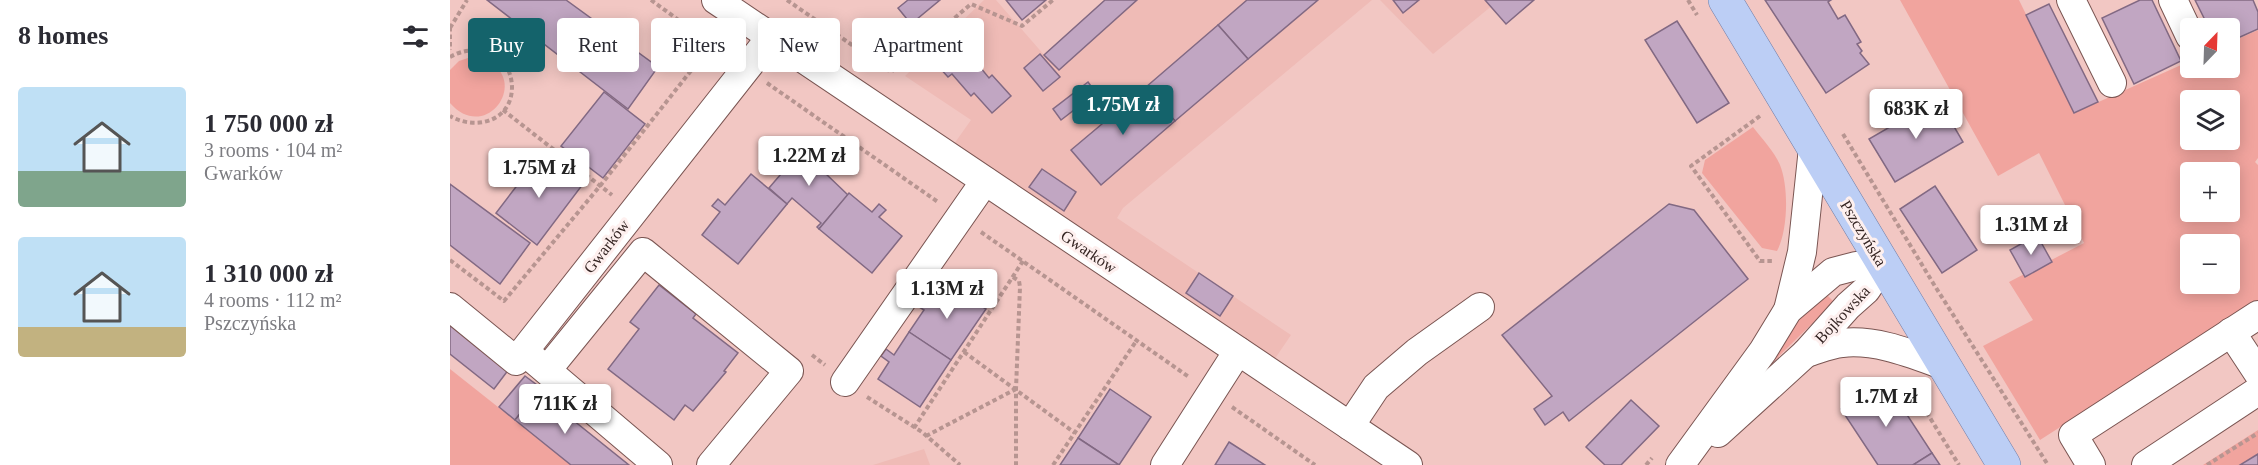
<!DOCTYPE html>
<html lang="en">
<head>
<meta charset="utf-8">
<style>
	:root { --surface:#fff; --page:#f7f7f7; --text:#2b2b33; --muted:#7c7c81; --accent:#14636b }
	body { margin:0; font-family:Georgia,serif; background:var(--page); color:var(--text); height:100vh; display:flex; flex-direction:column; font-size:22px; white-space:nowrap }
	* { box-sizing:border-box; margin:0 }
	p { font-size:20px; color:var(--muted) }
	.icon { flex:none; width:33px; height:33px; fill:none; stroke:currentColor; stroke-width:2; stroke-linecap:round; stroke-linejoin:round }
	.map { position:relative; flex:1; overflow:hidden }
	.drawer { display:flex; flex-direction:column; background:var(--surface); width:450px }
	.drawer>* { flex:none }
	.guide { position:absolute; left:18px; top:18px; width:570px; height:54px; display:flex; gap:12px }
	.needle { width:39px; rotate:23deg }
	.tools { position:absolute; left:1730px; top:18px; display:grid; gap:12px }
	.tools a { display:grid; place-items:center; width:60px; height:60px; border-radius:6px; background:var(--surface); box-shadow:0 3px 15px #0003; font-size:30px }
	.price { position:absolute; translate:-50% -51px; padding:0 14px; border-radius:6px; background:#fff; color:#222; font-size:20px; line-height:39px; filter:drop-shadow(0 2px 3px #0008) }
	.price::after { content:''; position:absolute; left:50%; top:36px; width:18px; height:14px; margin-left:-9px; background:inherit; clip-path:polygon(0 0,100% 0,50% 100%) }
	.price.on { background:var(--accent); color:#fff }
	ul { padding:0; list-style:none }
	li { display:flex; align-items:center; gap:18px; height:150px; padding:0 18px }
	li span { display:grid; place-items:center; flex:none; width:168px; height:120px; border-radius:6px; color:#555 }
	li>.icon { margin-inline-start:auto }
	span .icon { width:72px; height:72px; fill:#fffc; stroke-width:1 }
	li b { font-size:26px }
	h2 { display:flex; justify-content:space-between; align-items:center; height:72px; padding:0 18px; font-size:26px }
	.pill { padding:0 21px; border-radius:6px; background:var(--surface); box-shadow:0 3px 15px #0003; font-size:21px; line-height:54px }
	.pill.on { background:var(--accent); color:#fff }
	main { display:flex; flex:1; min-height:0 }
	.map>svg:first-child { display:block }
</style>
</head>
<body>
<main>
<section class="drawer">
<h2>8 homes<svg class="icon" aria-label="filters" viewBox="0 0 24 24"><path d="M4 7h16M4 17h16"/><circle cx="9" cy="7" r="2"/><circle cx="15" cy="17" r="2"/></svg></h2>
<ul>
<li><span style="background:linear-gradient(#bfe0f5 70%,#7fa58c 0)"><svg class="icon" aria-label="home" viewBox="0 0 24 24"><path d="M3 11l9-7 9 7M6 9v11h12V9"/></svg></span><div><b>1 750 000 zł</b><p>3 rooms · 104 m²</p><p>Gwarków</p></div></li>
<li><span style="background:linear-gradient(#bfe0f5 75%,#c2b280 0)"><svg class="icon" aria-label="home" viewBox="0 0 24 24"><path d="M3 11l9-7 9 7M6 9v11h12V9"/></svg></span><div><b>1 310 000 zł</b><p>4 rooms · 112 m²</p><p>Pszczyńska</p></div></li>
</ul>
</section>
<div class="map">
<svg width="1808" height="465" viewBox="0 0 1808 465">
	<rect width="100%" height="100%" fill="#f2c7c3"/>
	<g fill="#efbbb6">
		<path d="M 534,0 L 546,0 L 595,56 L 658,0 L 922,0 L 673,208 L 667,218 L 841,335 L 824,360 L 504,144 L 521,120 L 455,76 Z"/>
		<path d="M 930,0 L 1049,0 L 983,54 Z"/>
		<path d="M 474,449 L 480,465 L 423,465 Z"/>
	</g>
	<g fill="#f1a49e" fill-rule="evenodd">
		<path d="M 1450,0 L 1569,0 L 1624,113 L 1740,61 L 1740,68 L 1779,68 L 1779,43 L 1808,30 L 1808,158 L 1805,162 L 1808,165 L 1808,300 L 1590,440 L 1533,346 L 1583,320 L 1559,282 L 1634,243 L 1589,153 L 1548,176 ZM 1740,100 L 1779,100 L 1779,140 L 1740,140 ZM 1740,172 L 1779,172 L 1779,212 L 1740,212 ZM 1740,244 L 1779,244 L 1779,284 L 1740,284 Z"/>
		<path d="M 24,56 C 88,71 38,147 0,103 L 0,70 L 9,61 Z"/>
		<path d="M 1303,127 C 1312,139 1324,151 1330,165 C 1339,187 1338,231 1327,251 L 1312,248 L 1252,173 L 1255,160 Z"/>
		<path d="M 1374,292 L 1384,302 L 1321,364 L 1342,323 Z"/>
		<path d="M 0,369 L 121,465 L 0,465 Z"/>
		<path d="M 1808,430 L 1808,454 L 1790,465 L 1753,465 Z"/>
	</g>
	<g fill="#c1a6c2" stroke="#826983" stroke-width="1.5">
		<path d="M 37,0 L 116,0 L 208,67 L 178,109 Z"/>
		<path d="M 458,0 L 490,0 L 461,24 L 448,8 Z"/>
		<path d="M 556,0 L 596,0 L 572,20 Z"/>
		<path d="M 655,0 L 687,0 L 609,70 L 594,55 Z"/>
		<path d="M 797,0 L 868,0 L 798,59 L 768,25 Z"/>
		<path d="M 943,0 L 969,0 L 953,13 Z"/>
		<path d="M 1035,0 L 1084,0 L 1056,24 Z"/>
		<path d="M 1315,0 L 1381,0 L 1378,2 L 1388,19 L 1395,15 L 1411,42 L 1407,44 L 1412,51 L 1410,53 L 1419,64 L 1376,93 Z"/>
		<path d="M 1690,0 L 1702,0 L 1731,61 L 1684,84 L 1652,18 Z"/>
		<path d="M 1745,0 L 1803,0 L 1808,12 L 1808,29 L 1779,42 L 1779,28 L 1759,28 Z"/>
		<path d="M 1599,4 L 1648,102 L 1624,113 L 1576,15 Z"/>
		<path d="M 1227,21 L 1279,103 L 1247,123 L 1195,40 Z"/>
		<path d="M 768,25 L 798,59 L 725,121 L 696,87 Z"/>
		<path d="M 497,38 L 517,60 L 521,56 L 539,78 L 542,75 L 561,96 L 542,113 L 524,93 L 521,96 L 502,74 L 498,77 L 478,55 Z"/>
		<path d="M 590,54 L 610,77 L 593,91 L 574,68 Z"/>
		<path d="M 638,82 L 646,93 L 611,120 L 603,109 Z"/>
		<path d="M 696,87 L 725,121 L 651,185 L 621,150 Z"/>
		<path d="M 154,92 L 195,124 L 153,178 L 111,146 Z"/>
		<path d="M 1488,99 L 1513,142 L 1445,182 L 1419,139 Z"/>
		<path d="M 356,152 L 378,170 L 375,173 L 398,195 L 369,229 L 367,227 L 371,223 L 342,198 L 337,204 L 319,188 L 331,174 L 326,171 L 336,160 L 340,163 L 348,153 L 353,156 Z"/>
		<path d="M 92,153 L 133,184 L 87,245 L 46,213 Z"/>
		<path d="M 592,169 L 626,192 L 614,211 L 579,187 Z"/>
		<path d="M 301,174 L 337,204 L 288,264 L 252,235 L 270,212 L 262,206 L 268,199 L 275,205 Z"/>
		<path d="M 0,184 L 80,243 L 50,284 L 0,245 Z"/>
		<path d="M 1485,186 L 1527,250 L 1492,273 L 1450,209 Z"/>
		<path d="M 399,193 L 422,212 L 429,204 L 436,210 L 429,217 L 452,236 L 422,273 L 369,229 Z"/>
		<path d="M 1219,204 L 1244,210 L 1298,279 L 1119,421 L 1113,412 L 1095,425 L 1084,409 L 1102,396 L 1052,335 Z"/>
		<path d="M 1587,235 L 1602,262 L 1575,277 L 1560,250 Z"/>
		<path d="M 749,273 L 783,296 L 770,316 L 736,293 Z"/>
		<path d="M 493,281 L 536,309 L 501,360 L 459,332 L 474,310 L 466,305 L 471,297 L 479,303 Z"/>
		<path d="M 209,285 L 246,314 L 243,318 L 288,353 L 274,371 L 276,372 L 243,411 L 235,405 L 224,420 L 158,369 L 189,329 L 180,322 Z"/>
		<path d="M 0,323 L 59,369 L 44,389 L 0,354 Z"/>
		<path d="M 459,332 L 501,360 L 470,407 L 428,379 L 439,362 L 431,356 L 436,349 L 444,355 Z"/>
		<path d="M 75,376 L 91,388 L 65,420 L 49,407 Z"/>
		<path d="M 1435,381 L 1482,453 L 1463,465 L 1428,465 L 1391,409 Z"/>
		<path d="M 660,389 L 701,417 L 669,465 L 628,438 Z"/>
		<path d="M 88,392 L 93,396 L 179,465 L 121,465 L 65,420 Z"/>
		<path d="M 1181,400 L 1209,426 L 1171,465 L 1155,465 L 1136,447 Z"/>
		<path d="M 628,438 L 669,465 L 610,465 Z"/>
		<path d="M 779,442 L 815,465 L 765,465 Z"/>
		<path d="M 1482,453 L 1490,465 L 1463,465 Z"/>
		<path d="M 1808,454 L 1808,465 L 1790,465 Z"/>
	</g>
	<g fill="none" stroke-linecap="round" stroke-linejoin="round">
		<g stroke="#7a5552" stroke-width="30">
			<g id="minor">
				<path d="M 266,0 L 958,465"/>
				<path d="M 1621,0 L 1662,83"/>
				<path d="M 1723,0 L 1740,36"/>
				<path d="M 0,307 L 66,361 L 321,37"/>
				<path d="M 1338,310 L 1352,252 L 1363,148"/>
				<path d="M 1781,332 L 1808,373"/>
				<path d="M 1356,353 C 1367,350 1380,344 1392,343 C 1426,339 1462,354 1493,365"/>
				<path d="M 82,358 L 208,465"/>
				<path d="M 97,370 L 193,252 L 339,371 L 261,465"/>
				<path d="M 395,382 L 535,181"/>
				<path d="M 900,426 L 926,387 L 967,352 L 1030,307"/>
				<path d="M 1268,433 L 1356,353 L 1398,306 L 1416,290 L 1433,265"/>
				<path d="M 715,465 L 788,351"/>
				<path d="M 1230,465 L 1313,351 L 1338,310 L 1383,272 L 1406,266 L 1433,265"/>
				<path d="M 1641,465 L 1623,435 L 1808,315"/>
				<path d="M 1696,465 L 1808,391"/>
			</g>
		</g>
		<g stroke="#6f7da7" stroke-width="34">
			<path id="major" d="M 1275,0 L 1554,465"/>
		</g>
		<g stroke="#b79591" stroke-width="4" stroke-dasharray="4.5 3" stroke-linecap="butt">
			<path d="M 201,0 L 274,53"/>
			<path d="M 337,0 L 441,72 L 521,4 L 572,26 L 603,0"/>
			<path d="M 1238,0 L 1247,15"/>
			<path d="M 0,27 L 0,50"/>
			<path d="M 0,28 L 17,0"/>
			<path d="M 0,57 C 26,42 61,52 62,87 C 62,121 26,131 0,116"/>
			<path d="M 317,83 L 488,202"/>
			<path d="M 53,110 L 162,195"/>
			<path d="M 1310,116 L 1241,166 L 1310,261 L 1323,261"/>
			<path d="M 1393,134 L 1483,283 L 1598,465"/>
			<path d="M 531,232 L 739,377"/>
			<path d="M 0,260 L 54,301 L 150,186 L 262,44"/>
			<path d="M 563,277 L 569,281 L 570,287 L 566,389 L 566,465"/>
			<path d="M 514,352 L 625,433"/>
			<path d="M 362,355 L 375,365"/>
			<path d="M 1455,382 L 1461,387 L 1509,465"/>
			<path d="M 417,397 L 472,432 L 510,465"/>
			<path d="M 782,407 L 865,465"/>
			<path d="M 464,428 L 573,261"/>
			<path d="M 476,436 L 566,389"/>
			<path d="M 603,465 L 687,340"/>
			<path d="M 1196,465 L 1202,458"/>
			<path d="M 1757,465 L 1808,433"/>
		</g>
		<use href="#minor" stroke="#fff" stroke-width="28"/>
		<use href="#major" stroke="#bccef5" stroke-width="33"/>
	</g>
	<g text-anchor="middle" stroke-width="6" stroke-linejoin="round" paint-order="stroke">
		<g font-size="16" fill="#342422" stroke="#fef0ef">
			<text transform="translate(1414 233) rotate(59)" y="6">Pszczyńska</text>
			<text transform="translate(156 246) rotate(-52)" y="6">Gwarków</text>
			<text transform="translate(639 251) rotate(34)" y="6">Gwarków</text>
			<text transform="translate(1392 314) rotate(-47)" y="6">Bojkowska</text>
		</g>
	</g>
</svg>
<div class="tools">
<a><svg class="needle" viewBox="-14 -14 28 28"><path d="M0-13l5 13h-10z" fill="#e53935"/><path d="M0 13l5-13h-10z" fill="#7c7c81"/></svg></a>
<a><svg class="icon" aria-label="layers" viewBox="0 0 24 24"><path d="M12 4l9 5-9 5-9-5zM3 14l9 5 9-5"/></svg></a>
<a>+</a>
<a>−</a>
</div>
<b class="price on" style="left:673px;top:136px">1.75M zł</b>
<b class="price" style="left:1466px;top:140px">683K zł</b>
<b class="price" style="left:359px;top:187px">1.22M zł</b>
<b class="price" style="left:89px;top:199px">1.75M zł</b>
<b class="price" style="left:1581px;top:256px">1.31M zł</b>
<b class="price" style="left:497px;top:320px">1.13M zł</b>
<b class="price" style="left:1436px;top:428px">1.7M zł</b>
<b class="price" style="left:115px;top:435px">711K zł</b>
<div class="guide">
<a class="pill on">Buy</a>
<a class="pill">Rent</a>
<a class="pill">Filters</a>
<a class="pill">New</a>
<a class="pill">Apartment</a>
</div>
</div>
</main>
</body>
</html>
